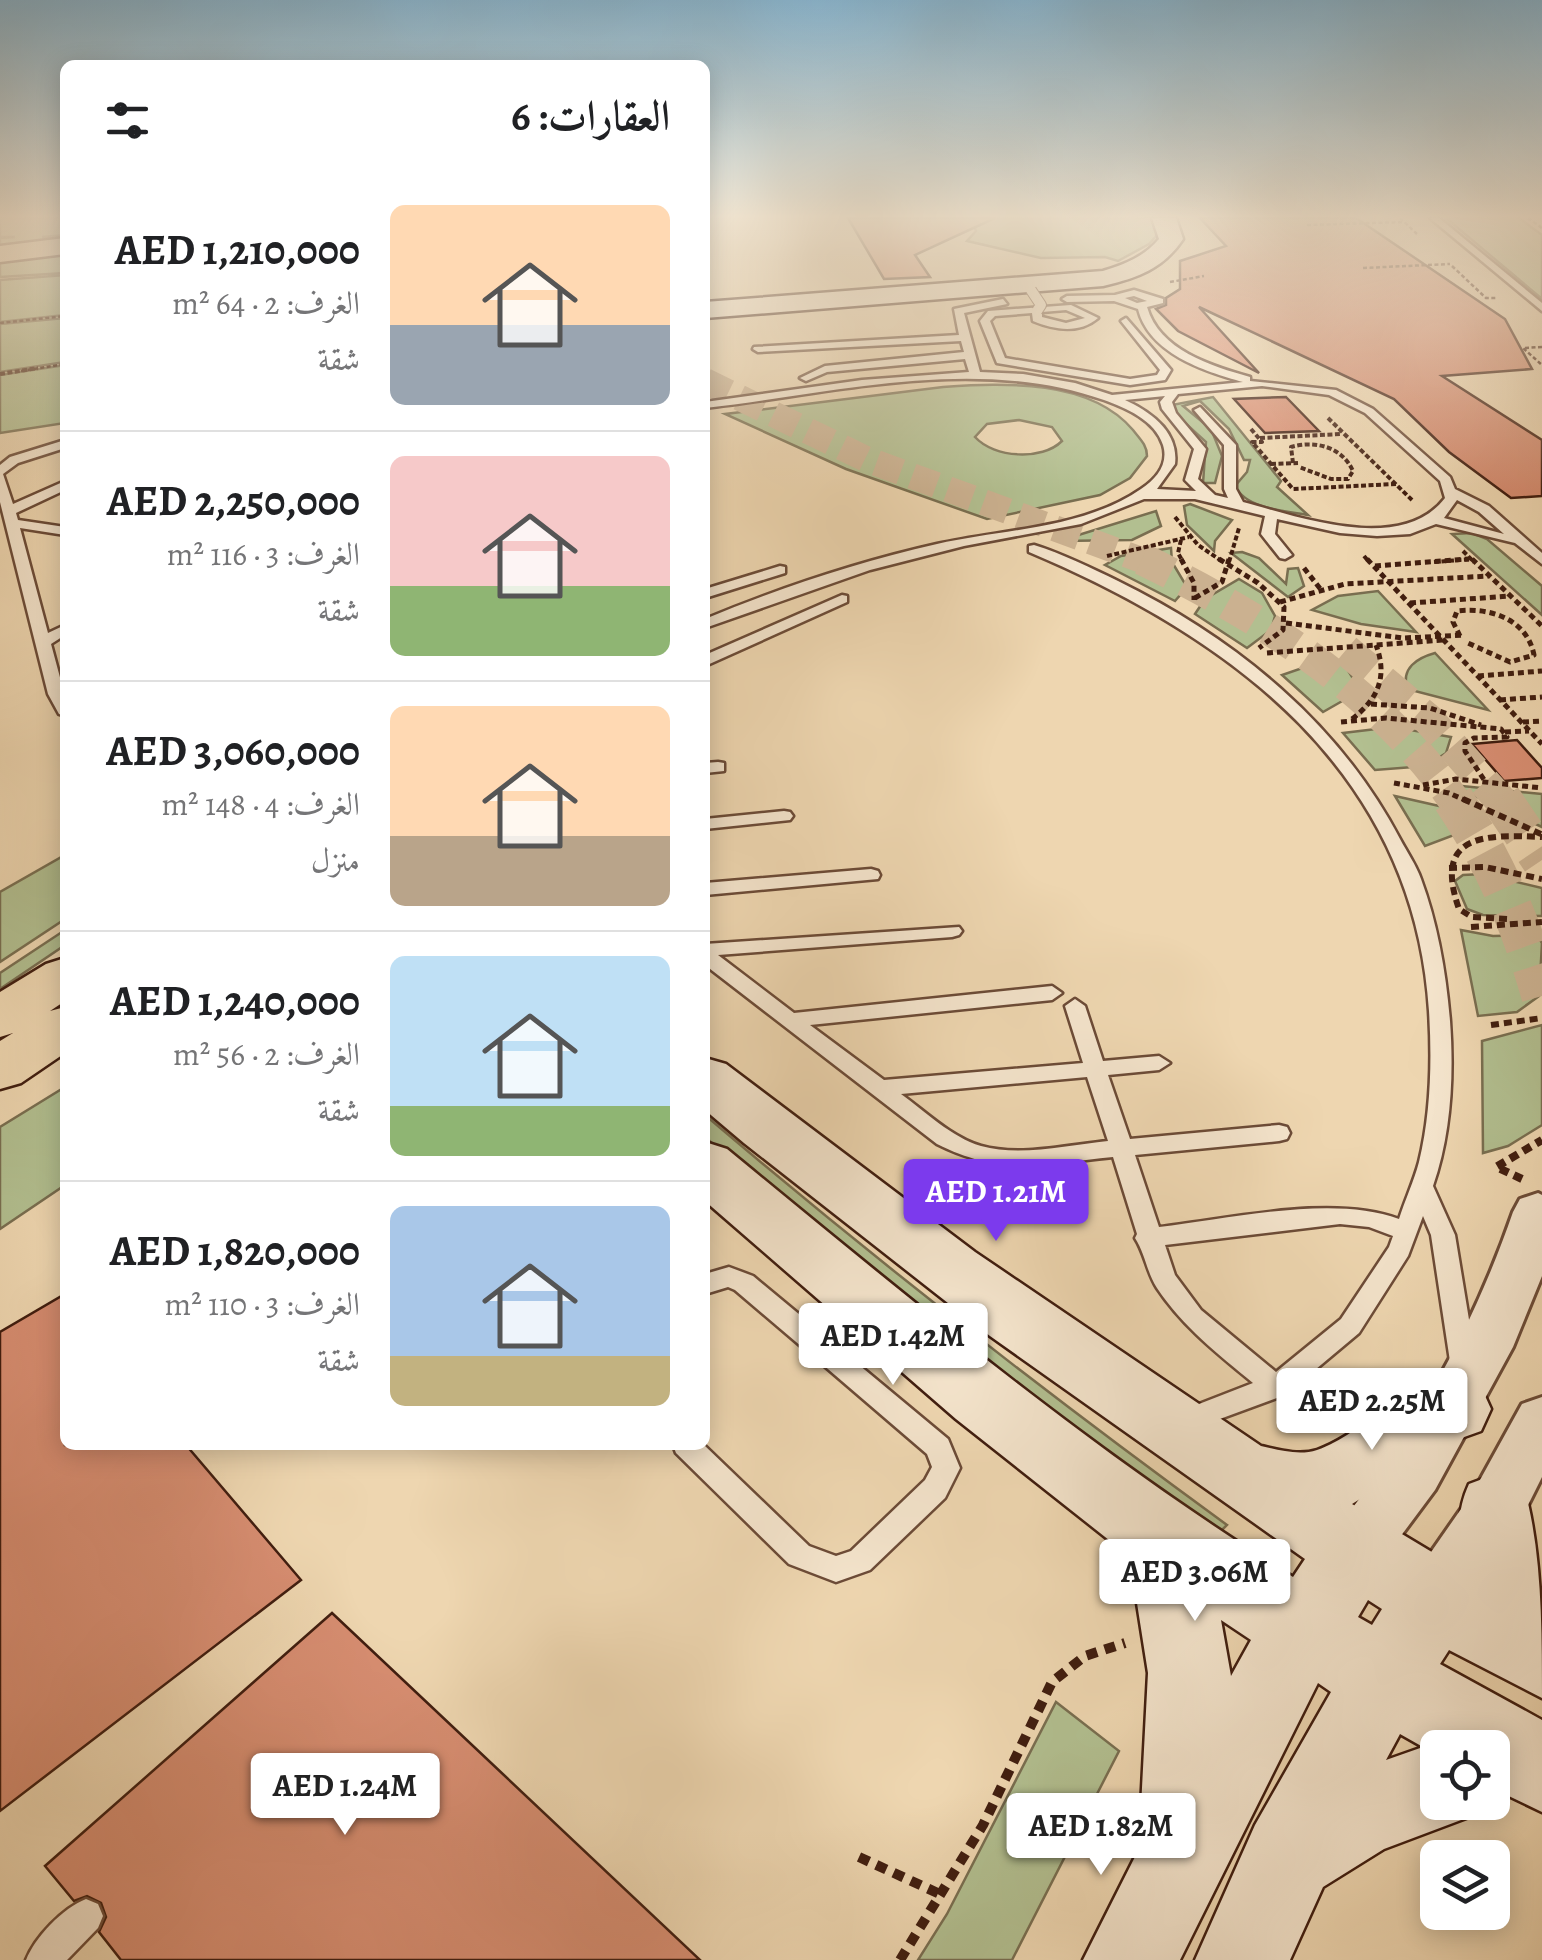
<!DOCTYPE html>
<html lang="ar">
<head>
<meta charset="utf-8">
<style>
	:root { --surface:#fff; --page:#f6f6f6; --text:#202124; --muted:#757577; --line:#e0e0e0; --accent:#7c3aed }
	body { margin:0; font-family:Alegreya,Amiri,serif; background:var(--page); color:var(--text); direction:rtl; height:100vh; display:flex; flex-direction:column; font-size:38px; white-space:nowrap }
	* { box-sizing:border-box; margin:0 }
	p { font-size:32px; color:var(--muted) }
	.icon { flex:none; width:55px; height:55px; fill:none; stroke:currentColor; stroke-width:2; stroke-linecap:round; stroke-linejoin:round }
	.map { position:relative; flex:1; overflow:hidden; direction:ltr }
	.panel { position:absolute; left:60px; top:60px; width:650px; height:1390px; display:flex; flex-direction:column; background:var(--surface); border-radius:15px; box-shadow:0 5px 25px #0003; direction:rtl }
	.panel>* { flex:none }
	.tools { position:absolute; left:1420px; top:1730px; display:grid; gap:20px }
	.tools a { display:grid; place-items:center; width:90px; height:90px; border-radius:15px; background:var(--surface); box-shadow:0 5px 25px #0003; font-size:50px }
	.price { position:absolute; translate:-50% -85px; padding:0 22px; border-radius:10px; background:#fff; color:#222; font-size:32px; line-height:65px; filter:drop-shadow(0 2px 5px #0008) }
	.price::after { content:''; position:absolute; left:50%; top:60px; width:30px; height:22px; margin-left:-15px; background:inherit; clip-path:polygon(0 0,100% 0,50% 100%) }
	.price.on { background:var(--accent); color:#fff }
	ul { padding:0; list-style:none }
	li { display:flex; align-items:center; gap:30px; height:250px; padding:0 40px }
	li+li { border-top:2px solid var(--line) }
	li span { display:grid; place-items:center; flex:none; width:280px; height:200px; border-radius:15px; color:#555 }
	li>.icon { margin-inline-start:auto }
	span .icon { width:120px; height:120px; fill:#fffc; stroke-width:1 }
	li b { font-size:42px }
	h2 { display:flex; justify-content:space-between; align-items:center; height:120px; padding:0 40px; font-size:42px }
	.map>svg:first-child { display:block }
</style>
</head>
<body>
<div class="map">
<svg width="1542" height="1960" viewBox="0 0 1542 1960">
	<rect width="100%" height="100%" fill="#eed6b0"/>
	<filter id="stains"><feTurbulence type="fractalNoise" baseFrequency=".002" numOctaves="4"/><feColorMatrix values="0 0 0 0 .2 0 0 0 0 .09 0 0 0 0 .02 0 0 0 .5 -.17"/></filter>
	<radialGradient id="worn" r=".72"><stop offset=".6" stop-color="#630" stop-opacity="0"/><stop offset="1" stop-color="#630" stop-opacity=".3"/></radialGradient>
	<g fill="#b2bf90" stroke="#796e50" stroke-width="2.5" fill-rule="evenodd">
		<path d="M 0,218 L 65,218 L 65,235 L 42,237 L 65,237 L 65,273 L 0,277 L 0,238 L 15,237 L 0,237 Z"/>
		<path d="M 971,218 L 1154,218 L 1158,234 L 1149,244 L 1118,261 L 1105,257 L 1041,258 L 967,241 L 976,231 Z"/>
		<path d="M 1446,218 L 1519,218 L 1542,235 L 1542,299 Z"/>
		<path d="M 65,275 L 65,315 L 0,322 L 0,280 Z"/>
		<path d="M 65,318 L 65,362 L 0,372 L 0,324 Z"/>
		<path d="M 65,365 L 65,423 L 0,433 L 0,375 Z"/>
		<path d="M 943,387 C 1005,383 1090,379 1133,430 C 1140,439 1147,445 1147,456 L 1130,478 L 1100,495 L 987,519 L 846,469 L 725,414 ZM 1019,420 L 1052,427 L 1062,441 C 1042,461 994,458 975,437 L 987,424 Z"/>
		<path d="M 1213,397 L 1281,481 L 1277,487 L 1308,515 C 1285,511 1246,509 1235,486 L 1247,472 L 1250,460 L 1244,460 L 1229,429 L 1200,401 L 1183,406 L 1211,429 L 1222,456 L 1215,483 L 1203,483 L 1206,442 L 1172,411 L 1172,405 Z"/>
		<path d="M 1190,504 L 1232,520 L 1215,541 L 1214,551 L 1187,525 L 1184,506 Z"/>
		<path d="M 1156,511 L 1161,526 L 1132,540 L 1059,541 Z"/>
		<path d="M 1472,533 L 1487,539 L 1542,586 L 1542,615 L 1452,534 Z"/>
		<path d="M 1171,548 L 1172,562 L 1187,587 L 1175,601 L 1105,565 L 1121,556 Z"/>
		<path d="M 1242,552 L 1259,558 L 1286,584 L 1288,569 L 1298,568 L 1304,586 L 1288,597 L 1231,553 Z"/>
		<path d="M 1239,579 L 1262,593 L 1275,616 L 1271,630 L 1247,648 L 1195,614 L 1205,599 Z"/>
		<path d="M 1378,591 L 1416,632 L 1361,624 L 1312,610 L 1338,596 Z"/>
		<path d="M 1435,653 L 1488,710 L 1407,689 C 1401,668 1417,658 1435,653 Z"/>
		<path d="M 1314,664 L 1344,664 L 1354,680 L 1351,696 L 1323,712 L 1282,675 Z"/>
		<path d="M 1393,727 L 1451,737 L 1446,753 L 1426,766 L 1375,770 L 1343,733 Z"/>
		<path d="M 1452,785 L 1542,794 L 1542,827 Z"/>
		<path d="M 1395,796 L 1448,808 L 1478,826 L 1425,846 Z"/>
		<path d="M 65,855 L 65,919 L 0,962 L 0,892 Z"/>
		<path d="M 1483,874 L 1542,888 L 1542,916 L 1483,915 L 1467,909 L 1455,881 L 1463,875 Z"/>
		<path d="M 65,930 L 65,945 L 0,989 L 0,973 Z"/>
		<path d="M 1461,930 L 1493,936 L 1537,935 L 1542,943 L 1539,996 L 1517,1012 L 1478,1016 Z"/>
		<path d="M 1542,1025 L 1542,1125 L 1508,1146 L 1483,1153 L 1482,1041 Z"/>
		<path d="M 65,1087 L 65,1185 L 0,1229 L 0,1127 Z"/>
		<path d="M 705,1115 C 874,1259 1047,1394 1227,1525 L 1213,1539 L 774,1197 L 705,1137 Z"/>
		<path d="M 1056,1702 L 1119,1751 L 1012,1960 L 918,1960 L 947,1914 Z"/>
	</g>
	<g fill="#d78d71" stroke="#401d0f" stroke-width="2.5">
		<path d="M 848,218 L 995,218 L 915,255 L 930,277 L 884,279 Z"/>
		<path d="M 1200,218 L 1356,218 L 1505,319 L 1532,369 L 1442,376 L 1542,440 L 1542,496 L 1511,498 L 1449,452 L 1394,399 L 1199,307 L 1259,373 L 1178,331 L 1156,309 L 1166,305 L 1166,298 L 1180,289 L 1180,261 L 1226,246 Z"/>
		<path d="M 1286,397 L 1319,431 L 1265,433 L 1234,399 Z"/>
		<path d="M 1517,740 L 1542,768 L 1542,778 L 1504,781 L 1472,744 Z"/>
		<path d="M 65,1294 L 65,1445 L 186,1445 L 301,1580 L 0,1811 L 0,1332 Z"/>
		<path d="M 332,1613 L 700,1960 L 121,1960 L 99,1932 L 106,1917 L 101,1903 L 87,1896 L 74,1901 L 45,1866 Z"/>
	</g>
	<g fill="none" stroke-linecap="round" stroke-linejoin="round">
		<path stroke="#cbb190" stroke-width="26" stroke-dasharray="26 12" stroke-linecap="butt" d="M 705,381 L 868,460 L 1147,562"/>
		<g stroke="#cbb190" stroke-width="32" stroke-dasharray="32 16" stroke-linecap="butt">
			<path d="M 1142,559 C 1260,616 1380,691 1455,802"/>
			<path d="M 1346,650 L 1429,720 L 1502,802"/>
		</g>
		<g stroke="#cbb190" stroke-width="41" stroke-dasharray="41 21" stroke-linecap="butt">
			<path d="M 1453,799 C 1495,862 1521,923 1542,996"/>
			<path d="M 1501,799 L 1542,860"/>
		</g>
		<g stroke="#6c4b37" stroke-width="5">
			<g id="lane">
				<path d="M 1430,218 L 1439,218 L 1542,303 L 1542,311 Z"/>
				<path d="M 1134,290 L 1163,299 L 1163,303 L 1147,307 C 1159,350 1211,366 1250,377 L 1250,381 L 1336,390 L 1373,409 L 1450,477 L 1455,489 L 1489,506 L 1542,553 L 1542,564 L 1515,543 L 1436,524 L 1410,534 L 1377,536 L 1340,533 L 1277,519 L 1275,534 L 1292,555 L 1285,559 L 1280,558 L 1261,534 L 1265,516 L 1195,499 L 1144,499 L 1081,524 L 964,546 L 870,570 L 705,628 L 705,619 C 780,588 857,562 937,544 C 1003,529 1083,529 1141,489 C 1156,479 1169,464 1163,445 C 1155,420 1126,408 1104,400 C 976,355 836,393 705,408 L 705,402 L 862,380 L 969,372 L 965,359 L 827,372 L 806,381 L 800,378 L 825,366 L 964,352 L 961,341 L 758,352 L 753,349 L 754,347 L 959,335 L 954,309 L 1003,299 L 1007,304 L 964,313 L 980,372 L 1023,374 L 1075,383 L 1112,395 L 1243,382 C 1203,371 1149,353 1138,309 L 1114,301 L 1067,302 L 1062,299 L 1067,296 L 1115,295 ZM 1134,296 L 1147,301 L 1137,303 L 1125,298 ZM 1262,386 L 1329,395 L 1365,413 L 1440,481 L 1445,498 C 1402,554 1302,518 1243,502 L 1236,489 L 1236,445 L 1200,407 L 1194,410 L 1224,445 L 1224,489 L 1228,498 L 1215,495 L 1198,479 L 1206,449 L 1176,413 L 1172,402 L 1178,394 ZM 1165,396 L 1160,402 L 1162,409 L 1194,449 L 1185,480 L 1196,491 L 1157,489 L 1175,464 C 1179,432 1151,412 1125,400 ZM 1457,500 L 1479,512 L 1504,534 L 1444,518 Z"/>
				<path d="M 1071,305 L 1098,318 C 1079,334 1055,330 1033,321 L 1032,313 L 995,316 L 990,321 L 1005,358 L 1130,379 L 1157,375 L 1160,370 L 1121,321 L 1126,318 L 1171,370 L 1165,380 L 1130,385 L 997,363 L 980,321 L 988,311 ZM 1066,310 L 1085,318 L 1066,323 L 1042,317 L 1042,312 Z"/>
				<path d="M 65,440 L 65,448 L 18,463 L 3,474 L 13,504 L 65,481 L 65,490 L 16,513 L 18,520 L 65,527 L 65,535 L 20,528 L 48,633 L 65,625 L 65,635 L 51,644 L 65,696 L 65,716 L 59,714 L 48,694 L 0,502 L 0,465 L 10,457 Z"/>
				<path d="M 1034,545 C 1063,554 1091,568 1118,581 C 1235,638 1339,723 1400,839 C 1407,852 1416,865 1421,879 C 1438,925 1446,973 1450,1021 C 1454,1076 1451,1134 1433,1186 L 1455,1235 L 1477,1368 L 1473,1376 L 1464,1379 L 1455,1376 L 1451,1368 L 1431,1235 L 1423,1216 L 1408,1256 L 1359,1333 L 1285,1395 L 1190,1430 L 1181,1427 L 1177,1419 L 1181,1411 L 1253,1383 C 1218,1354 1183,1327 1157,1288 C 1147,1273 1145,1253 1135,1238 L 1137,1234 L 1113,1157 C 1043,1164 1003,1177 937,1144 L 705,965 L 705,944 L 959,927 L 962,931 L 959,935 L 952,937 L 718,955 L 794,1013 L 1052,986 L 1062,993 L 1052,1000 L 810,1025 L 884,1080 L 1083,1063 L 1065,1006 L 1075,999 L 1085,1006 L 1103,1061 L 1159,1056 L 1170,1063 L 1159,1070 L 1108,1075 L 1130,1139 L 1279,1125 L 1287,1127 L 1290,1133 L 1287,1139 L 1279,1141 L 1135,1155 L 1159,1227 C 1230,1219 1333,1194 1399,1219 C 1405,1200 1414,1181 1419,1162 C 1431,1113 1432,1060 1429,1011 C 1414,772 1233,638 1029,552 L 1029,546 ZM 1087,1077 L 1108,1141 C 1068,1145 1020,1157 981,1146 C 951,1137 926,1112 901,1094 ZM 1340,1224 L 1369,1227 L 1393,1236 L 1389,1247 L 1341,1319 L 1276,1372 L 1201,1310 L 1175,1275 L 1165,1245 Z"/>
				<path d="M 780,566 L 785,567 L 785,573 L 705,598 L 705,589 Z"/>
				<path d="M 842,595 L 847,596 L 847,602 L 705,666 L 705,655 Z"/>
				<path d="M 718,762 L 724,763 L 724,771 L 705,773 L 705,763 Z"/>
				<path d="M 784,811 L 790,812 L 793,816 L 790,820 L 705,829 L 705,819 Z"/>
				<path d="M 871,869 L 878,871 L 880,875 L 878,879 L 705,895 L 705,883 Z"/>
				<path d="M 729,1267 L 753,1276 L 818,1330 C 833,1318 852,1295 873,1301 L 876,1308 L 873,1315 L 835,1345 L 948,1439 L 960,1468 L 945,1498 L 870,1570 L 836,1582 L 789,1564 L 676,1453 L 673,1445 L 704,1445 L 809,1546 L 836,1556 L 851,1551 L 925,1480 L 932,1467 L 927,1454 L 814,1357 L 806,1354 L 802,1347 L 735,1290 L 728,1287 L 705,1294 L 705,1274 Z"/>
				<path d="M 86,1899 L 98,1904 L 103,1916 L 98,1928 L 67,1960 L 26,1960 C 35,1937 63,1908 86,1899 Z"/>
			</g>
		</g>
		<g stroke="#6c4b37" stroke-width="6">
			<g id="street">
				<path d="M 1538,1193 L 1542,1195 L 1542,1276 L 1513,1347 L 1435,1490 L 1377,1568 L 1356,1577 L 1335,1568 L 1326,1549 L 1335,1530 C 1414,1433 1472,1331 1513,1212 L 1520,1199 Z"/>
				<path d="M 1542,1397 L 1542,1477 L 1517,1527 L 1457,1620 L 1435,1628 L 1413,1620 L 1404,1599 L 1413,1578 L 1475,1489 L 1522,1404 Z"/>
			</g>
		</g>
		<g stroke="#401d0f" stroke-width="5">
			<g id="secondary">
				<path d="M 1152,218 L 1176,218 L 1183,239 C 1163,269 1137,278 1103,286 L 705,318 L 705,302 L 1103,271 C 1125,264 1144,257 1159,239 Z"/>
				<path d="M 705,1058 L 726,1064 L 975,1252 L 1261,1446 C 1279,1450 1299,1456 1317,1450 C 1374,1430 1412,1363 1481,1387 L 1491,1409 L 1481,1431 L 1453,1441 L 1352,1504 L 1475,1578 C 1460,1544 1453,1519 1469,1484 L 1496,1474 L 1523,1484 C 1542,1548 1542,1628 1542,1698 L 1449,1650 L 1440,1664 L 1542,1720 L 1542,1812 L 1492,1788 L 1492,1748 L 1438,1748 L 1438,1802 L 1475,1802 L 1469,1817 L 1384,1849 L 1323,1887 L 1290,1960 L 1195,1960 L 1255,1825 L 1331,1692 L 1318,1683 L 1180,1960 L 1083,1960 L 1145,1837 L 1140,1826 L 1148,1673 L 1137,1603 L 1119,1548 L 956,1419 L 705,1201 L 705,1142 L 727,1149 C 910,1299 1091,1452 1293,1577 L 1305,1559 L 990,1336 L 744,1143 L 705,1110 ZM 1368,1600 L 1382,1609 L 1372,1625 L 1358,1617 ZM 1221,1620 L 1251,1640 L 1231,1676 ZM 1400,1734 L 1423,1747 L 1386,1760 Z"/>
			</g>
		</g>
		<g stroke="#401d0f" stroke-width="5">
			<g id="primary">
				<path d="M 65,238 L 65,254 L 0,262 L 0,246 Z"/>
				<path d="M 65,958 L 65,1001 L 50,1011 L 65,1007 L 65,1053 L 21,1083 L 0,1089 L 0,1041 L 13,1033 L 0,1037 L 0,992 L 46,964 Z"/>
			</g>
		</g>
		<g stroke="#401d0f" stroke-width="2.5" stroke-dasharray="4 2.5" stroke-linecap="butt">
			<path d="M 1400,218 L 1417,234"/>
			<path d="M 1528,218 L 1542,228"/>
			<path d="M 1307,225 L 1404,222"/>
			<path d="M 1452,266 L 1486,298 L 1497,298"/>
			<path d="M 1363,268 L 1450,264"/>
			<path d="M 1170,282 L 1204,276"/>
			<path d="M 0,323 L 65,316"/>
			<path d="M 1542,347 L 1523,348 L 1542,365"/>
			<path d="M 21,371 L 65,364"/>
		</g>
		<g stroke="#401d0f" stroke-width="4" stroke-dasharray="5 2.5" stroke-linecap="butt">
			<path d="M 0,374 L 38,368"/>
			<path d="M 1328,418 L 1412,500"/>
			<path d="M 1251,429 L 1262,442 L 1252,442 L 1293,489 L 1396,484"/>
			<path d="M 1260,438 L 1342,434"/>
			<path d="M 1293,463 L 1291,447 C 1316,440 1342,447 1353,471 L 1348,479 L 1331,479 L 1299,467"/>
			<path d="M 1271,464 L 1298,463"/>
			<path d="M 1175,517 L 1198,545 L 1223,562"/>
			<path d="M 1181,540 L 1178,553 L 1183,562"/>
			<path d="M 1463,551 L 1474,562"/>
			<path d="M 1107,556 L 1189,537"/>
			<path d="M 1364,556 L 1369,562"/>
			<path d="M 1229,562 L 1239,528"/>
			<path d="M 1434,562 L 1472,559"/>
		</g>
		<g stroke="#401d0f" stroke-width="5" stroke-dasharray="6 4" stroke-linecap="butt">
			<path d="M 1181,559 L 1194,583 L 1194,600"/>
			<path d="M 1219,559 L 1258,583 L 1284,607 L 1283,630 L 1259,648"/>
			<path d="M 1367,559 L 1542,744"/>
			<path d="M 1472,559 L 1542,626"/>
			<path d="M 1375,566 L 1469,559"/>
			<path d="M 1304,568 L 1322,591"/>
			<path d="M 1195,598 L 1222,582 L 1229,559"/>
			<path d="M 1280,602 L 1345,584 L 1489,576"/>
			<path d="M 1410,603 L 1511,596"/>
			<path d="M 1286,623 L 1403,638 L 1465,635"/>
			<path d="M 1460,636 L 1453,622 L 1457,611 C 1490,607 1527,619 1534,655 L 1510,662 L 1468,643"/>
			<path d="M 1267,653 L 1443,640"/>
			<path d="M 1478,676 L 1542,671"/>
			<path d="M 1500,700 L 1542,697"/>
			<path d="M 1371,704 L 1430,708 L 1481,725"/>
			<path d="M 1352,719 C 1378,699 1388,677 1376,645"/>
			<path d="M 1341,722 L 1386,718 L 1501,729 L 1507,737 L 1474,738 L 1465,743 L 1465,751 L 1485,781"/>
			<path d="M 1523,722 L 1542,721"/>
			<path d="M 1505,732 L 1529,731"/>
			<path d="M 1394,783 L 1449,793 L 1469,802"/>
			<path d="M 1423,785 L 1456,779 L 1542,788"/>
		</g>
		<g stroke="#401d0f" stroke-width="6" stroke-dasharray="8 5" stroke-linecap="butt">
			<path d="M 1463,799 L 1541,834"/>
			<path d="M 1449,868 L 1485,867 L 1542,879"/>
			<path d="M 1507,919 L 1472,917 L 1459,909 C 1433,835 1482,834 1542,837"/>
			<path d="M 1471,927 L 1542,922"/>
			<path d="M 1491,1025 L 1542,1018"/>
		</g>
		<path stroke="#401d0f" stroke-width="8" stroke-dasharray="9 6" stroke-linecap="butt" d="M 1522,1179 L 1496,1167 L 1542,1140"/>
		<g stroke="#401d0f" stroke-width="10" stroke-dasharray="11 8" stroke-linecap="butt">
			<path d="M 859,1857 L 942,1895"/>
			<path d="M 900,1960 L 983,1825 L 1052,1682 L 1085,1656 L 1125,1643"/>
		</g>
		<use href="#lane" fill="#f4e4cc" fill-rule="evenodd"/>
		<use href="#street" fill="#f4e4cc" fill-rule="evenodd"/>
		<use href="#secondary" fill="#f4e4cc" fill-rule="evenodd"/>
		<use href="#primary" fill="#eed6b0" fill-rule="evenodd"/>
		<g stroke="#6c4b37" stroke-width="12" stroke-linecap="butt">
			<path id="lane-bridge" d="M 1031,290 L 1041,305 L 1037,311"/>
		</g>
		<use href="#lane-bridge" stroke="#f4e4cc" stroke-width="10"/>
	</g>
	<linearGradient id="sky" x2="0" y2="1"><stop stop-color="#88b6d1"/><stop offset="0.44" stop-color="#f7eddb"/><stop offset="1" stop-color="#f7eddb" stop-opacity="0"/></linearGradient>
	<rect width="1542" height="492" fill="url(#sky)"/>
	<rect width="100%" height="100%" filter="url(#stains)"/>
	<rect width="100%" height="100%" fill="url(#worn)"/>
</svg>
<div class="tools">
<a><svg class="icon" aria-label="locate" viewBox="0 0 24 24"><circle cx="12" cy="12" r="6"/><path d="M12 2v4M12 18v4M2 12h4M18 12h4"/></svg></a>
<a><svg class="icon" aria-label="layers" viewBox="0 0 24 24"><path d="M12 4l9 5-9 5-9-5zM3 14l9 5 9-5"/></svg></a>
</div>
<b class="price on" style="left:996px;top:1244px">AED 1.21M</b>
<b class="price" style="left:893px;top:1388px">AED 1.42M</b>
<b class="price" style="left:1372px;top:1453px">AED 2.25M</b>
<b class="price" style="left:1195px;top:1624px">AED 3.06M</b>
<b class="price" style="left:345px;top:1838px">AED 1.24M</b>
<b class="price" style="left:1101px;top:1878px">AED 1.82M</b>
<section class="panel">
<h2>العقارات: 6<svg class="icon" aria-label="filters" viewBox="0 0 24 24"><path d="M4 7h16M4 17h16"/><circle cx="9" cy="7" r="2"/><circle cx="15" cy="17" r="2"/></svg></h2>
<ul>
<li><span style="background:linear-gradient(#ffd9b3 60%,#9aa5b1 0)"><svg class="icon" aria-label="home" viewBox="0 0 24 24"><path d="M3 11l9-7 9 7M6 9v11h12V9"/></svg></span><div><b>AED 1,210,000</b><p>الغرف: 2 · 64 m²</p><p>شقة</p></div></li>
<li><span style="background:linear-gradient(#f6c9c9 65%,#8fb573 0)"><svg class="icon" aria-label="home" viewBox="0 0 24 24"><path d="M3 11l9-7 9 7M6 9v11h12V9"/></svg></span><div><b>AED 2,250,000</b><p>الغرف: 3 · 116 m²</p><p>شقة</p></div></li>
<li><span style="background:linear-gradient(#ffd9b3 65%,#b9a48a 0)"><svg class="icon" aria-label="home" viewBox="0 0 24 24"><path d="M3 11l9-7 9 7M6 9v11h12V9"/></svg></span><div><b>AED 3,060,000</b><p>الغرف: 4 · 148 m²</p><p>منزل</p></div></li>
<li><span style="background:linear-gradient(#bfe0f5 75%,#8fb573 0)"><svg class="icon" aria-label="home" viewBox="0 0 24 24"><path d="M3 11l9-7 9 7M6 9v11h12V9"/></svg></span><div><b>AED 1,240,000</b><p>الغرف: 2 · 56 m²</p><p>شقة</p></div></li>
<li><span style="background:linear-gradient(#a9c7e8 75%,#c2b280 0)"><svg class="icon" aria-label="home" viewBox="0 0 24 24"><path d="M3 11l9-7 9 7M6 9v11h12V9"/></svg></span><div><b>AED 1,820,000</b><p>الغرف: 3 · 110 m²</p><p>شقة</p></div></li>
</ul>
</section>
</div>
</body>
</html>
